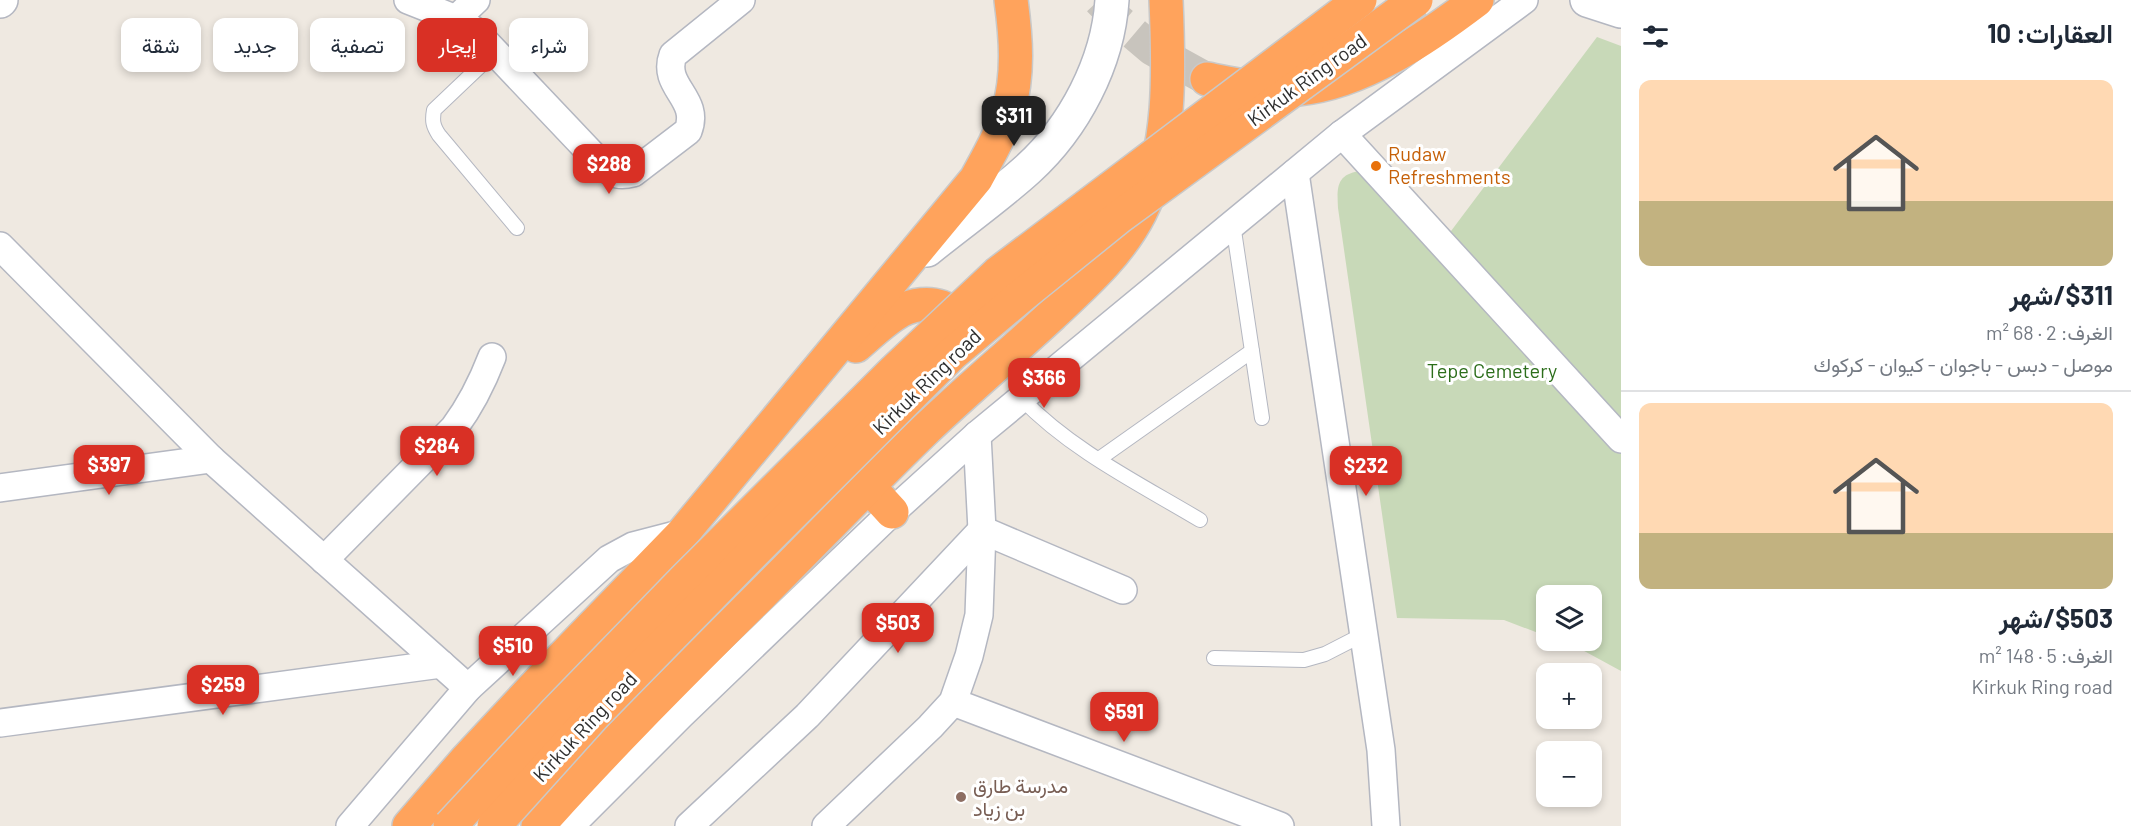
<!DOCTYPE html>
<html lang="ar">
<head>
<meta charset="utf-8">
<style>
	:root { --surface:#fff; --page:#f6f6f7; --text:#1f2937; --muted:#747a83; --line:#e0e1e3; --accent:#d93025 }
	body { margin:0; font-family:Barlow,Vazirmatn,sans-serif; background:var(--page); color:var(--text); direction:rtl; height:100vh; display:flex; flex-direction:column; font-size:22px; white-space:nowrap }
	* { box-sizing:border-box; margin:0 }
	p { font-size:20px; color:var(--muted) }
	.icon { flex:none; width:33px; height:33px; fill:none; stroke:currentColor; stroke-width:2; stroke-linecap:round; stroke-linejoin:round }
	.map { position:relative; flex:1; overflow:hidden; direction:ltr }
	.side { display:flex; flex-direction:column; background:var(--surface); width:510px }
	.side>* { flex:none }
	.top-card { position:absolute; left:18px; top:18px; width:570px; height:54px; direction:rtl; display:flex; gap:12px }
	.controls { position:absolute; left:1536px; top:585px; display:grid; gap:12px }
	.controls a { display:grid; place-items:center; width:66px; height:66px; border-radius:12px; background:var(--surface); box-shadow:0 3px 9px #0003; font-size:30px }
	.price { position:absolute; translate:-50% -51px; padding:0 14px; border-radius:12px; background:var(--accent); color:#fff; font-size:20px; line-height:39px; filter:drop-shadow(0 2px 3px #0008) }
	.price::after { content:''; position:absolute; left:50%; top:36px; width:18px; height:14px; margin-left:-9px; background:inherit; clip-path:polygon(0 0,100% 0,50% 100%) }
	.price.selected { background:#222; color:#fff }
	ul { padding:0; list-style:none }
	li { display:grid; align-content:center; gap:12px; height:318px; padding:0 18px }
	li+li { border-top:2px solid var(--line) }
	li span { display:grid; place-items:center; height:186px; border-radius:12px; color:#555 }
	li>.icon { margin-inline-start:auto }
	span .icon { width:108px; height:108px; fill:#fffc; stroke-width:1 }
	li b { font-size:26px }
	h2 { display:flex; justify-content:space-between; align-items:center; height:72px; padding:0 18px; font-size:26px }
	.chip { padding:0 21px; border-radius:12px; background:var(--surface); box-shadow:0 3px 9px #0003; font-size:21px; line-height:54px }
	.chip.selected { background:var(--accent); color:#fff }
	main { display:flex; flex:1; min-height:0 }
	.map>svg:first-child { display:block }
</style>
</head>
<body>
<main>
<section class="side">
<h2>العقارات: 10<svg class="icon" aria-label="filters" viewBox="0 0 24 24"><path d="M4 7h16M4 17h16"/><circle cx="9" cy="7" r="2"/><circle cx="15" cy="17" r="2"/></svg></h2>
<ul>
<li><span style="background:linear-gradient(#ffd9b3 65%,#c2b280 0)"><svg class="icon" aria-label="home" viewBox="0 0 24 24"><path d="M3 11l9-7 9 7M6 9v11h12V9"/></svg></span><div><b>$311/شهر</b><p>الغرف: 2 · 68 m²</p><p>موصل - دبس - باجوان - كيوان - كركوك</p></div></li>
<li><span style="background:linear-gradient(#ffd9b3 70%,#c2b280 0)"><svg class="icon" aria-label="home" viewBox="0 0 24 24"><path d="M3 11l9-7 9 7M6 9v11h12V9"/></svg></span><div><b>$503/شهر</b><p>الغرف: 5 · 148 m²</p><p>Kirkuk Ring road</p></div></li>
</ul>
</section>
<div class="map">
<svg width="1621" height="826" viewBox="0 0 1621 826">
	<rect width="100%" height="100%" fill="#efe9e1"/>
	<path fill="#c8d9b8" d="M 1597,37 L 1621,46 L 1621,671 L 1575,646 L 1560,641 L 1592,640 L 1592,596 L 1546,596 L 1546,636 L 1504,620 L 1397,618 L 1338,208 C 1337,188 1336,175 1359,171 L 1436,251 Z"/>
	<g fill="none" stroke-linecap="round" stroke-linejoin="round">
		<path stroke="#c8c4bd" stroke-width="33" stroke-dasharray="33 16" stroke-linecap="butt" d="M 1099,0 L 1118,20 L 1152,49 L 1207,79"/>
		<g stroke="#b4b7c1" stroke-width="16">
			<g id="lane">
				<path d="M 494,53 L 434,110 C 432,121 433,126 439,135 L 517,228"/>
				<path d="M 1233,224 L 1262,418"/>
				<path d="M 1021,398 C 1071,450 1138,483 1200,520"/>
				<path d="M 1099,459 L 1252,351"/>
				<path d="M 1214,658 L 1304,660 L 1325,654 L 1364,634"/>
			</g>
		</g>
		<g stroke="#b4b7c1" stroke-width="30">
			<g id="street">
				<path d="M 408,0 L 456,19 L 475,31 L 604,167 C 614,175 621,176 633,173 L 688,131 C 701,98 661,87 673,55 L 741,0"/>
				<path d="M 456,19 L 476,0"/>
				<path d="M 1342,134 L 1621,439"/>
				<path d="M 1295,173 L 1381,750 L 1386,826"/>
				<path d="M 0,246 L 211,459 L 468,688"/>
				<path d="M 0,488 L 211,459"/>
				<path d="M 324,560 L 454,428 C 471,405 482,383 492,357"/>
				<path d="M 953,702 L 1280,826"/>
				<path d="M 0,723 L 441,664"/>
				<path d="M 350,826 L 468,688 L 609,559 L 633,546 L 683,533"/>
				<path d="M 570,826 L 681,715 L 892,512 L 977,435 L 1342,134 L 1524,0"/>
				<path d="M 689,826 L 807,716 L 982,530 L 1123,590"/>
				<path d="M 826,826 L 930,727 L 953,702 L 969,656 L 979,615 L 982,530 L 977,435"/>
			</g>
		</g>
		<g stroke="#b4b7c1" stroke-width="36">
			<g id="secondary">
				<path d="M 1587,0 L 1621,11"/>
				<path d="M 0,1 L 1,0"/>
				<path d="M 927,250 C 960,223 996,198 1028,169 C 1074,127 1108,63 1112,0"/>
			</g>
		</g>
		<g stroke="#c9c9c9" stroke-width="36">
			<g id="highway">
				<path d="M 1207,79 C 1237,85 1268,92 1298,89 C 1362,83 1427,38 1477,0"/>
				<path d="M 856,346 C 870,334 884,320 900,311 C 928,297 960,305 966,338"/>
				<path d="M 869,487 L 892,512"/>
				<path d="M 409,826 L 466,760 L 550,670 L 683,533 L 976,179 C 988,157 1001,135 1008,112 C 1019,75 1016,37 1011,0"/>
				<path d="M 538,826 C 609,746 685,671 760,596 C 815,541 868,485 924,431 C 966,391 1010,354 1052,315 C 1086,283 1119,254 1140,213 C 1172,149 1169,70 1166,0"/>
			</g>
		</g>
		<use href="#lane" stroke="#fff" stroke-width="14"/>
		<use href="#street" stroke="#fff" stroke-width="27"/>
		<use href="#secondary" stroke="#fff" stroke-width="33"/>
		<use href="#highway" stroke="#ffa35c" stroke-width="33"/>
		<g stroke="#c9c9c9" stroke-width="36" stroke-linecap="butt">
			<g id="highway-bridge">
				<path d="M 450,826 L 556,712 L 685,579 L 895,370 L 998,273 L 1360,0"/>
				<path d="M 494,826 L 595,714 L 748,558 L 952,354 L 1026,292 L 1119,217 L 1416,0"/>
			</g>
		</g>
		<use href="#highway-bridge" stroke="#ffa35c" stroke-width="33"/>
	</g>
	<circle fill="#e8710a" stroke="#fff" stroke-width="2" cx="1376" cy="166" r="6"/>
	<circle fill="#8d6e63" stroke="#fff" stroke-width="2" cx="961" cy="797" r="6"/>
	<g text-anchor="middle" stroke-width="6" stroke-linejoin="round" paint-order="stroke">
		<g font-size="20" fill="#2e2e2e" stroke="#fff">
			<text transform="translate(1307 80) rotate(-36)" y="7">Kirkuk Ring road</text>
			<text transform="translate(927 382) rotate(-44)" y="7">Kirkuk Ring road</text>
			<text transform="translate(585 727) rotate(-47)" y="7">Kirkuk Ring road</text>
		</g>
		<g font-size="20" fill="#c56008" stroke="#fff" text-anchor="start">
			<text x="1388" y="161">Rudaw<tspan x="1388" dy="23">Refreshments</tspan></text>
		</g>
		<g font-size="20" fill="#2c6e1b" stroke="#fff">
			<text x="1492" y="378">Tepe Cemetery</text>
		</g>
		<g font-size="20" fill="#785e54" stroke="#fff" text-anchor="start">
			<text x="973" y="793">مدرسة طارق<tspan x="973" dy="23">بن زياد</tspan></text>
		</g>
	</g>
</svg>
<div class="controls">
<a><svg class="icon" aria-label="layers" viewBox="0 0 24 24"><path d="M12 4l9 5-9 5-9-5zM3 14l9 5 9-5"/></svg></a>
<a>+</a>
<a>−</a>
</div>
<b class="price selected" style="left:1014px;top:147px">$311</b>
<b class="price" style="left:609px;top:195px">$288</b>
<b class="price" style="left:1044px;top:409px">$366</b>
<b class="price" style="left:437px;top:477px">$284</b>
<b class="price" style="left:109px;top:496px">$397</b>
<b class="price" style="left:1366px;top:497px">$232</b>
<b class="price" style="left:898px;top:654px">$503</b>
<b class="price" style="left:513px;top:677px">$510</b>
<b class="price" style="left:223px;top:716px">$259</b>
<b class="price" style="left:1124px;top:743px">$591</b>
<div class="top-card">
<a class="chip">شراء</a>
<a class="chip selected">إيجار</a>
<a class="chip">تصفية</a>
<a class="chip">جديد</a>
<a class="chip">شقة</a>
</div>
</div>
</main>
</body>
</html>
